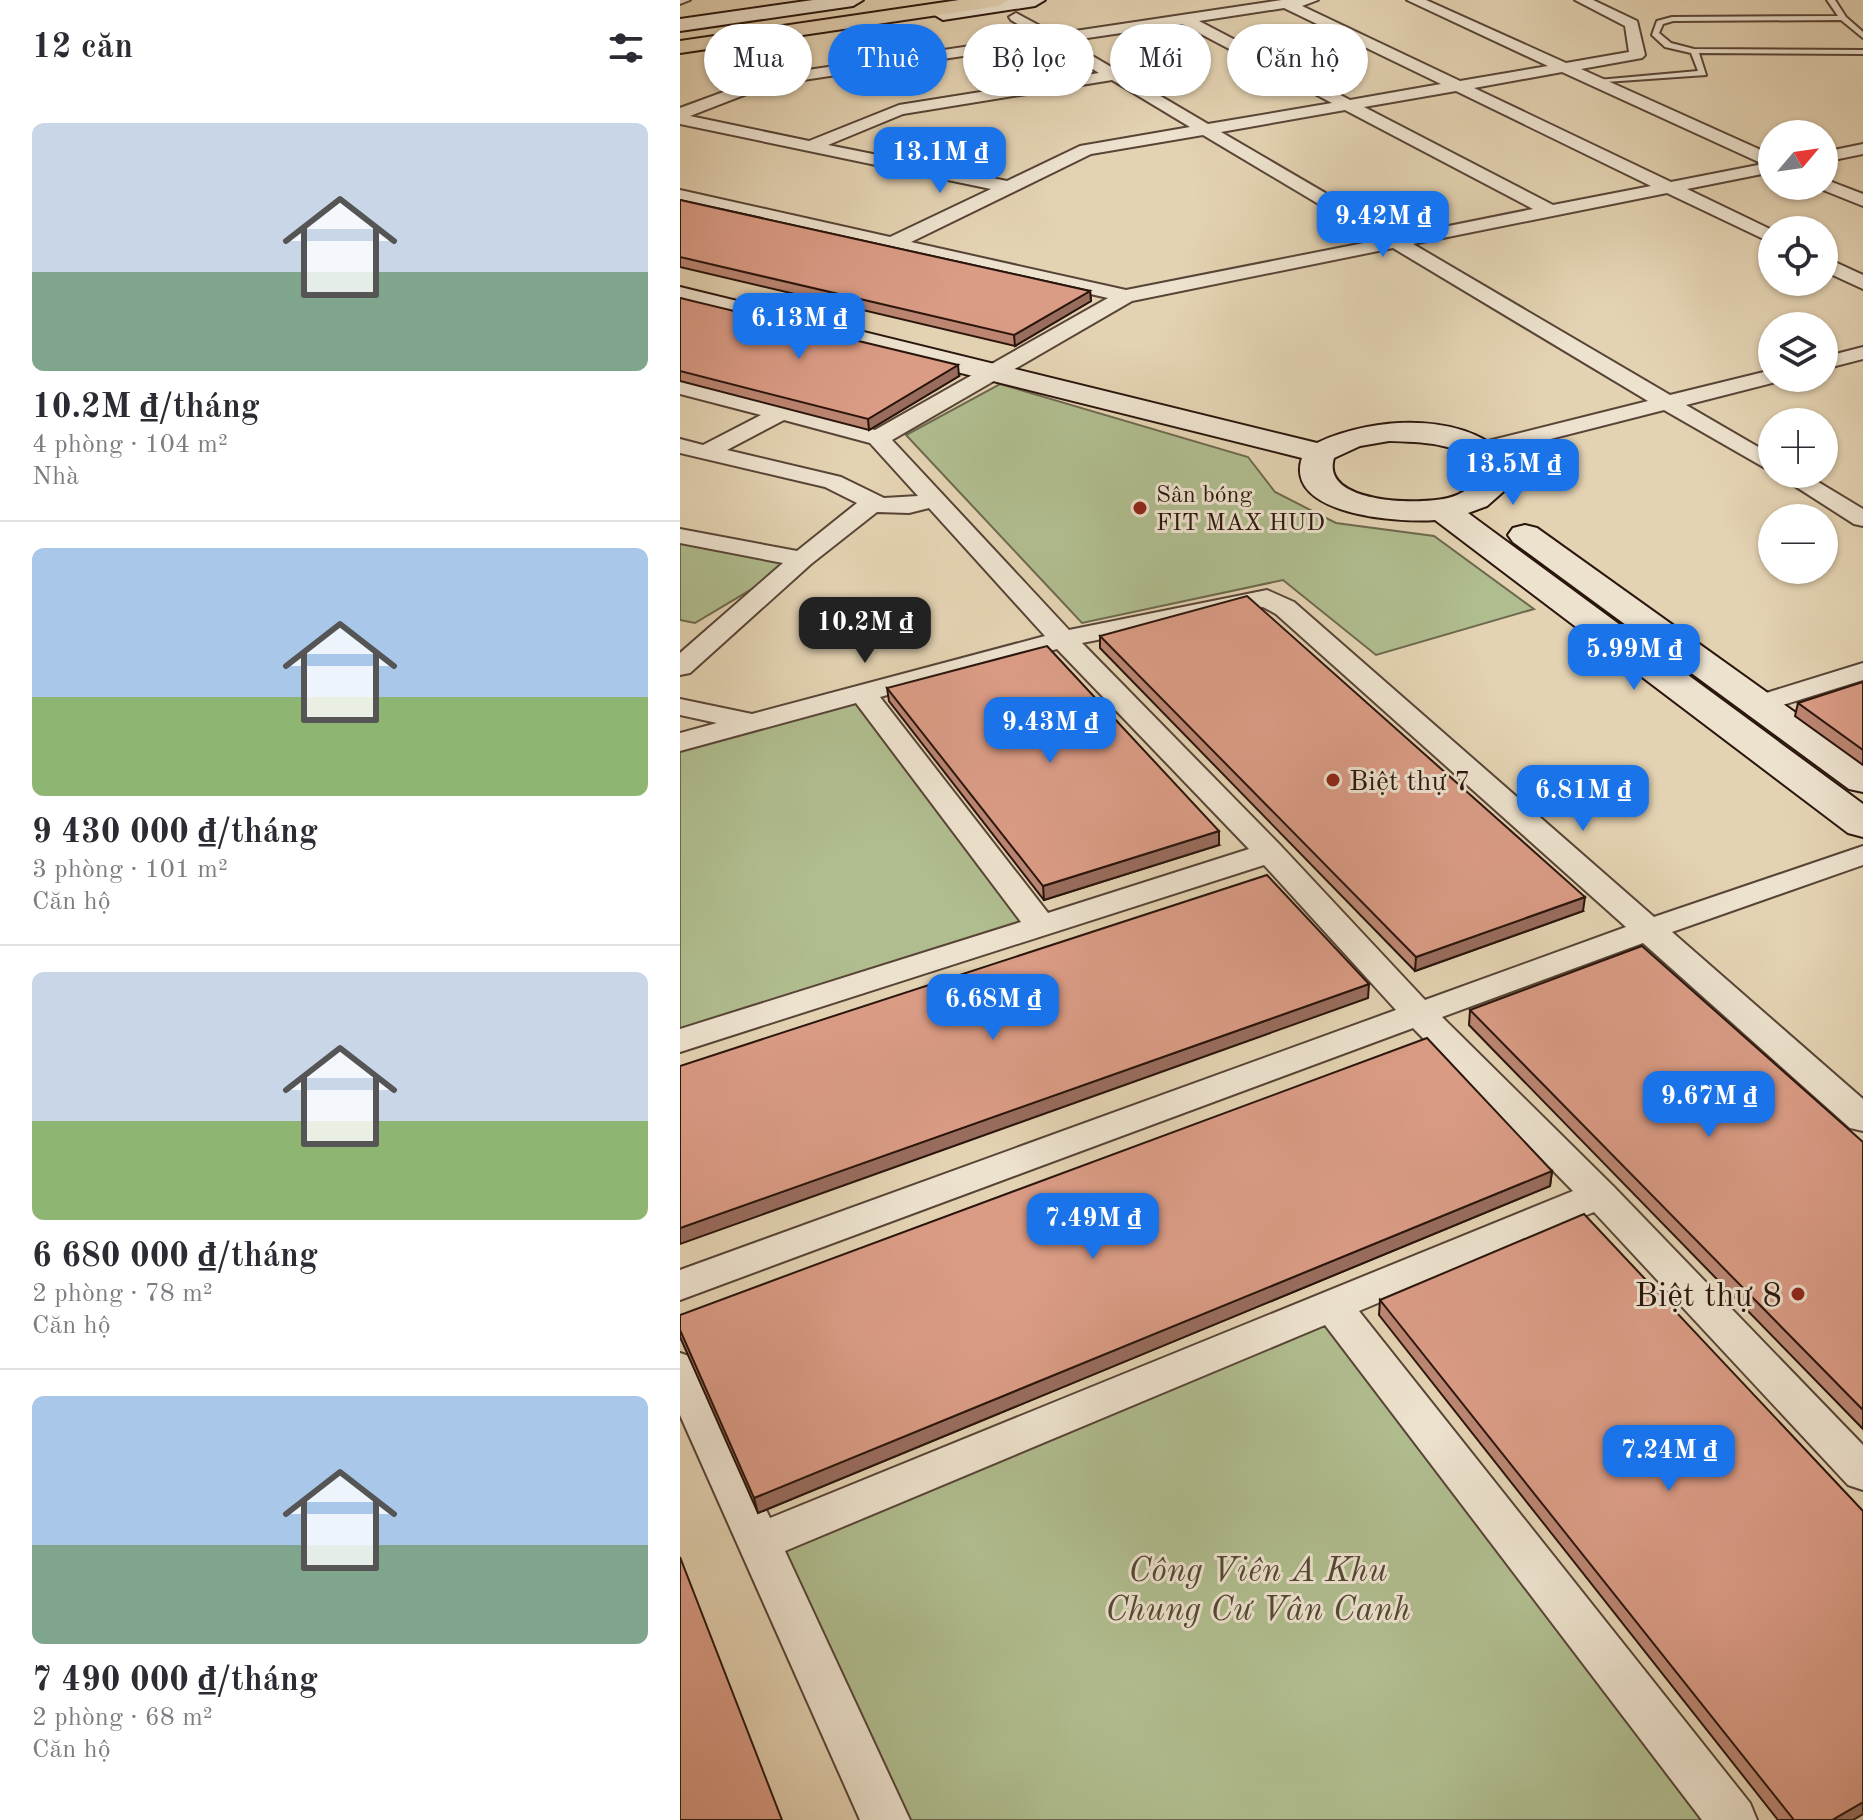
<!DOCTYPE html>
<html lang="vi">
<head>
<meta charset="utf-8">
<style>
	:root { --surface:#fff; --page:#f2f2f3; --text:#2b2b33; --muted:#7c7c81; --line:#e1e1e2; --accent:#1a73e8 }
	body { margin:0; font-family:"Old Standard TT",serif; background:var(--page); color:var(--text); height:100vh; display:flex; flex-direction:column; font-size:30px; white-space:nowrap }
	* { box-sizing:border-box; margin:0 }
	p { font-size:26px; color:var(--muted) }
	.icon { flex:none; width:44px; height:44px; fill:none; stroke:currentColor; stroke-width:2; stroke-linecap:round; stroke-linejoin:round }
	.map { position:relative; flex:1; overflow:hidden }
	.sheet { display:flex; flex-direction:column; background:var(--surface); width:680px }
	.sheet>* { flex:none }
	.top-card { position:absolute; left:24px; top:24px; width:760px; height:72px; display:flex; gap:16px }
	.needle { width:52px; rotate:61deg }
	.fabs { position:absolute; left:1078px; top:120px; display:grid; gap:16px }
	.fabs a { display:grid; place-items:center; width:80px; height:80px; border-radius:50%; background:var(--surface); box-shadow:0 2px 6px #0004; font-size:40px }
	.price { position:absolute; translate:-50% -68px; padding:0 18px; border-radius:16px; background:var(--accent); color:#fff; font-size:26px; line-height:52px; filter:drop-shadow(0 2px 4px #0008) }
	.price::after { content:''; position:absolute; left:50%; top:48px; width:24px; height:18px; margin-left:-12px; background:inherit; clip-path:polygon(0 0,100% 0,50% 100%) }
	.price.selected { background:#222; color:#fff }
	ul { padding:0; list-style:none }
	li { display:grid; align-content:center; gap:16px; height:424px; padding:0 32px }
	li+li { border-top:2px solid var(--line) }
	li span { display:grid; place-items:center; height:248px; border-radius:12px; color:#555 }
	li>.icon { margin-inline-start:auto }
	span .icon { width:144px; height:144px; fill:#fffc; stroke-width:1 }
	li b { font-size:34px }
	h2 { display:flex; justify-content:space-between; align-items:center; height:96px; padding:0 32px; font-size:34px }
	.pill { padding:0 28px; border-radius:36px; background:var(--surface); box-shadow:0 2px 6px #0004; font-size:28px; line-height:72px }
	.pill.selected { background:var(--accent); color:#fff }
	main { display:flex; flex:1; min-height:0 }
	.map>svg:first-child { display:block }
</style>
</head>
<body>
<main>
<section class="sheet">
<h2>12 căn<svg class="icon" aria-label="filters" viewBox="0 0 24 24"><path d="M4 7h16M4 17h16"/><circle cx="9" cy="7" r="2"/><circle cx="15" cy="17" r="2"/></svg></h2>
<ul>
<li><span style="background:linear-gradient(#c9d6e8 60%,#7fa58c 0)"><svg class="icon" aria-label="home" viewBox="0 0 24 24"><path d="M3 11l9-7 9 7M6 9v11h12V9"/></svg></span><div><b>10.2M ₫/tháng</b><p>4 phòng · 104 m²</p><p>Nhà</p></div></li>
<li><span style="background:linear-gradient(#a9c7e8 60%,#8fb573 0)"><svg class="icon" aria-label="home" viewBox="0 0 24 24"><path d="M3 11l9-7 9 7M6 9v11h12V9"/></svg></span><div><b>9 430 000 ₫/tháng</b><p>3 phòng · 101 m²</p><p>Căn hộ</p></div></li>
<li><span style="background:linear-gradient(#c9d6e8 60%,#8fb573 0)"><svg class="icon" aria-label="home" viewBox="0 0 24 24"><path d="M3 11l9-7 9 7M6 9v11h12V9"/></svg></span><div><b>6 680 000 ₫/tháng</b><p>2 phòng · 78 m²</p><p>Căn hộ</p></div></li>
<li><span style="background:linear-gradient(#a9c7e8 60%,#7fa58c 0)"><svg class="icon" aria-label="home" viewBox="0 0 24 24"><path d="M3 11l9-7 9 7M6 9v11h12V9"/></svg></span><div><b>7 490 000 ₫/tháng</b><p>2 phòng · 68 m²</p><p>Căn hộ</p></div></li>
</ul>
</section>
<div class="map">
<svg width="1183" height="1820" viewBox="0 0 1183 1820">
	<rect width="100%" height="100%" fill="#e4d3b3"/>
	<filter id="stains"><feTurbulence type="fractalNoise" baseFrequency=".0025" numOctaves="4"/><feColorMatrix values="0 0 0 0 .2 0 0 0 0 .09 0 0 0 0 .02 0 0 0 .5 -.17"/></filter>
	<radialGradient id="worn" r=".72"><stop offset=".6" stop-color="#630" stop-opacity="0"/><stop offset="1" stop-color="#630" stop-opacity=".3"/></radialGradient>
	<g fill="#b0bd8f" stroke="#6d694e" stroke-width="2">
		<path d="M 320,384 L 568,457 L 595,492 L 656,523 L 754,536 L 854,609 L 696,655 L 603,580 L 402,623 L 226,435 Z"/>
		<path d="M 0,536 L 122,559 L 15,623 L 0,620 Z"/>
		<path d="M 183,693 L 361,926 L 0,1041 L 0,742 Z"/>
		<path d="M 652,1305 L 1052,1820 L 200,1820 L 79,1542 Z"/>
	</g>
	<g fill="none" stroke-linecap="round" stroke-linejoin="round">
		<g stroke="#584436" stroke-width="4">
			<path id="lane" d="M 1147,0 L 1155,0 L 1166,17 L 1183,32 L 1183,38 L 1161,20 L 993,21 L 983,24 L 979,33 L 991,43 L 1014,49 L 1183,50 L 1183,54 L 1019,53 L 1026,75 L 911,83 L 907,81 L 1018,71 L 1011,53 L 985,47 L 972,35 L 977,21 L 992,17 L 1158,16 Z"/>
		</g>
		<g stroke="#584436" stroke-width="4">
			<g id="street">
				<path d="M 0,0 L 10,0 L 0,4 Z"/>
				<path d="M 602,0 L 638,0 L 622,6 L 780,81 L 868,66 L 727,0 L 746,0 L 886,63 L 949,52 L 945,26 L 895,0 L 913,0 L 957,21 L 965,55 L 962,58 L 901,69 L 1092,155 L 1092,172 L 1007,189 L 1092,230 L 1092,243 L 987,193 L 733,244 L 990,395 L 1092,370 L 1092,378 L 1101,378 L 1100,381 L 1006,405 L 1092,455 L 1092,472 L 984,410 L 804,456 L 796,454 L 793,449 L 796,444 L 968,401 L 713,248 L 452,301 L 212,440 L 389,630 L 587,590 L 614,602 L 974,917 L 1183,846 L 1183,865 L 992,932 L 1183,1099 L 1183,1131 L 1170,1128 L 963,943 L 762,1017 L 933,1186 L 1183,1445 L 1183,1490 L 1168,1485 L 914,1212 L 679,1311 L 1070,1803 L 1077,1820 L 1022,1820 L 645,1325 L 105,1551 L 230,1820 L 180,1820 L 0,1415 L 0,1353 L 15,1358 L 90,1518 L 893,1191 L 733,1028 L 0,1300 L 0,1270 L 716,1010 L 584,865 L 0,1052 L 0,1029 L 341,922 L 176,703 L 0,751 L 0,733 L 37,723 L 0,715 L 0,699 L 72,714 L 365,636 L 249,508 L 229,513 L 197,512 L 131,564 L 10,673 L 0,675 L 0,653 L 103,563 L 0,543 L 0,529 L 117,551 L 177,503 L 145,487 L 0,453 L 0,439 L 23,445 L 81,415 L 0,394 L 0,380 L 195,430 L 428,298 L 0,200 L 0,190 L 210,237 L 311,189 L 0,124 L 0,108 L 87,76 L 358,36 L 331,20 L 329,17 L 336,13 L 375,34 ZM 604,8 L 761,84 L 670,100 L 519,21 ZM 502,24 L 652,103 L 528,124 L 387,41 ZM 370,43 L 419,73 L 219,105 L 129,141 L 10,116 L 90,85 ZM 882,72 L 1083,164 L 991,182 L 794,88 ZM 432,80 L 510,127 L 400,146 L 327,181 L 148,145 L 223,114 ZM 776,91 L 971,186 L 873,205 L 684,107 ZM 665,110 L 853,209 L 719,236 L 541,132 ZM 523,135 L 699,240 L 446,290 L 231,242 L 411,154 ZM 104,420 L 190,443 L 238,496 L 204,498 L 161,477 L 47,450 ZM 583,607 L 596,614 L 946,927 L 745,1000 L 601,846 L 402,643 ZM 377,649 L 569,849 L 368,913 L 200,697 Z"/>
				<path d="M 1183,144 L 1183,154 L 1144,162 L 1144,152 Z"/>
				<path d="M 1144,179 L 1183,194 L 1183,206 L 1138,188 L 1144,186 Z"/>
				<path d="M 1144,257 L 1183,275 L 1183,289 L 1144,271 Z"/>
				<path d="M 1183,347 L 1183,359 L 1144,369 L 1144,357 Z"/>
				<path d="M 1096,474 L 1125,474 L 1183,509 L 1183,526 L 1174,524 Z"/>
				<path d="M 1183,663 L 1183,680 L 1080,712 L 1070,710 L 1066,704 L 1070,698 Z"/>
			</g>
		</g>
		<g stroke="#2a150c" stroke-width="4">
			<g id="secondary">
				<path d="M 133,0 L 183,0 L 173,6 L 0,31 L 0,19 Z"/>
				<path d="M 317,0 L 365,0 L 355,6 L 263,20 L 253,14 L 263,8 Z"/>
				<path d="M 0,287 L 637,443 C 693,416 795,409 835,467 L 833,483 L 807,506 L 788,513 L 1183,804 L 1183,837 L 1168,833 L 755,520 C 720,523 603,515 622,458 L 0,303 ZM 709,441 C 742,442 779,442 803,468 L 801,479 C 791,487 781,495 768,498 C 740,505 640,504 654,458 L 680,446 Z"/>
				<path d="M 845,525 L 857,528 L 1183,761 L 1183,792 L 1169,789 L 833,542 L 828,535 L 833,528 Z"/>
			</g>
		</g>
		<g stroke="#2a150c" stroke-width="4">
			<path id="primary" d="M 279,0 L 329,0 L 319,6 L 0,53 L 0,41 Z"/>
		</g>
		<use href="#lane" fill="#ede2ce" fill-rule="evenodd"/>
		<use href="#street" fill="#ede2ce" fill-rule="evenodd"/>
		<use href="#secondary" fill="#ede2ce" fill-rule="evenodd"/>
		<use href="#primary" fill="#e4d3b3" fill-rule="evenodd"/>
	</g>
	<g fill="#bc8673" stroke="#2a150c" stroke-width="2">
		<path d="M 0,200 L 410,291 L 411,301 L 335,346 L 0,267 Z"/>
		<path d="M 0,298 L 279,376 L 189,430 L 0,381 Z"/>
		<path d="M 420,636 L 903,911 L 735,971 L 420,648 Z"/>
		<path d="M 1183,682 L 1183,765 L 1115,716 L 1118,703 Z"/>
		<path d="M 207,688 L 539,845 L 364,900 L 209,701 Z"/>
		<path d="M 790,1010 L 1183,1142 L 1183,1429 L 789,1025 Z"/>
		<path d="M 872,1171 L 870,1186 L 78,1513 L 0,1337 L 0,1315 Z"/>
		<path d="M 700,1300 L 1173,1820 L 1098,1820 L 699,1315 Z"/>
	</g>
	<g fill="#996d5e" stroke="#2a150c" stroke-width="2">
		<path d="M 410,291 L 411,301 L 335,346 L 334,335 Z"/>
		<path d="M 278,365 L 279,376 L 189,430 L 188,419 Z"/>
		<path d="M 539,831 L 539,845 L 364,900 L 363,886 Z"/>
		<path d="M 905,897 L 903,911 L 735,971 L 736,957 Z"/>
		<path d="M 689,984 L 688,998 L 0,1244 L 0,1228 Z"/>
		<path d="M 872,1171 L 870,1186 L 78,1513 L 74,1498 Z"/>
		<path d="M 1183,1802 L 1183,1814 L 1173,1820 L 1152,1820 Z"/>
	</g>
	<g fill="#db9c86" stroke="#2a150c" stroke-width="2">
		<path d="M 0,200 L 410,291 L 334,335 L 0,257 Z"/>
		<path d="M 0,298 L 278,365 L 188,419 L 0,371 Z"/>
		<path d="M 567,596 L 905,897 L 736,957 L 420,636 Z"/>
		<path d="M 367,646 L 539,831 L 363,886 L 207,688 Z"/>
		<path d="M 1183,682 L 1183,750 L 1118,703 Z"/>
		<path d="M 587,875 L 689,984 L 0,1228 L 0,1066 Z"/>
		<path d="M 962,946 L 1183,1142 L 1183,1410 L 790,1010 Z"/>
		<path d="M 747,1038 L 872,1171 L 74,1498 L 0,1330 L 0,1315 Z"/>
		<path d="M 904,1214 L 1183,1511 L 1183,1802 L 1152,1820 L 1114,1820 L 700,1300 Z"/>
		<path d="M 0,1557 L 102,1820 L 0,1820 Z"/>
	</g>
	<g fill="#8f2418" stroke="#ede2ce" stroke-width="3">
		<circle cx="460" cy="508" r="8"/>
		<circle cx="653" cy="780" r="8"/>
		<circle cx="1118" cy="1294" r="8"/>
	</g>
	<g text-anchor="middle" stroke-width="6" stroke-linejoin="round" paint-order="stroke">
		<g font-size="24" fill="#2a150c" stroke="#ede2ce" text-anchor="start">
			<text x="476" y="502">Sân bóng<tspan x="476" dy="28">FIT MAX HUD</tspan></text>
		</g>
		<g font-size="28" fill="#2a150c" stroke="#ede2ce" text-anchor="start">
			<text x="669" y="790">Biệt thự 7</text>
		</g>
		<g font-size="34" fill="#2a150c" stroke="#ede2ce" text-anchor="end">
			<text x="1102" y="1306">Biệt thự 8</text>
		</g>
		<g font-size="34" font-style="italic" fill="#524733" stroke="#ede2ce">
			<text x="578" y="1581">Công Viên A Khu<tspan x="578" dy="39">Chung Cư Vân Canh</tspan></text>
		</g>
	</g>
	<rect width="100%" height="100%" filter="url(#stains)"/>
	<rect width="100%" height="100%" fill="url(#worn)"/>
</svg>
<div class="fabs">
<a><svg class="needle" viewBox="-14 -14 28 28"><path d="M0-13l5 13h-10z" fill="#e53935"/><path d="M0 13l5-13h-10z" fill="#7c7c81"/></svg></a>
<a><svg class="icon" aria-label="locate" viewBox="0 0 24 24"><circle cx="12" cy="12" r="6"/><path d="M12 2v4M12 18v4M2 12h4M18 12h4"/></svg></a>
<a><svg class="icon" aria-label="layers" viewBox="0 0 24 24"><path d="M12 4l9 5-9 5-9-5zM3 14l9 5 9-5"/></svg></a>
<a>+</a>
<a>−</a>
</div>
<b class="price" style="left:260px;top:195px">13.1M ₫</b>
<b class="price" style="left:703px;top:259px">9.42M ₫</b>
<b class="price" style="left:119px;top:361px">6.13M ₫</b>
<b class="price" style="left:833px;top:507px">13.5M ₫</b>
<b class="price selected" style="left:185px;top:665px">10.2M ₫</b>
<b class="price" style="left:954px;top:692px">5.99M ₫</b>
<b class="price" style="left:370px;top:765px">9.43M ₫</b>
<b class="price" style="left:903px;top:833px">6.81M ₫</b>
<b class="price" style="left:313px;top:1042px">6.68M ₫</b>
<b class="price" style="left:1029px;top:1139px">9.67M ₫</b>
<b class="price" style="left:413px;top:1261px">7.49M ₫</b>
<b class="price" style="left:989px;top:1493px">7.24M ₫</b>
<div class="top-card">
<a class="pill">Mua</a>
<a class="pill selected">Thuê</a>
<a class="pill">Bộ lọc</a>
<a class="pill">Mới</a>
<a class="pill">Căn hộ</a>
</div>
</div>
</main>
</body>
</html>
